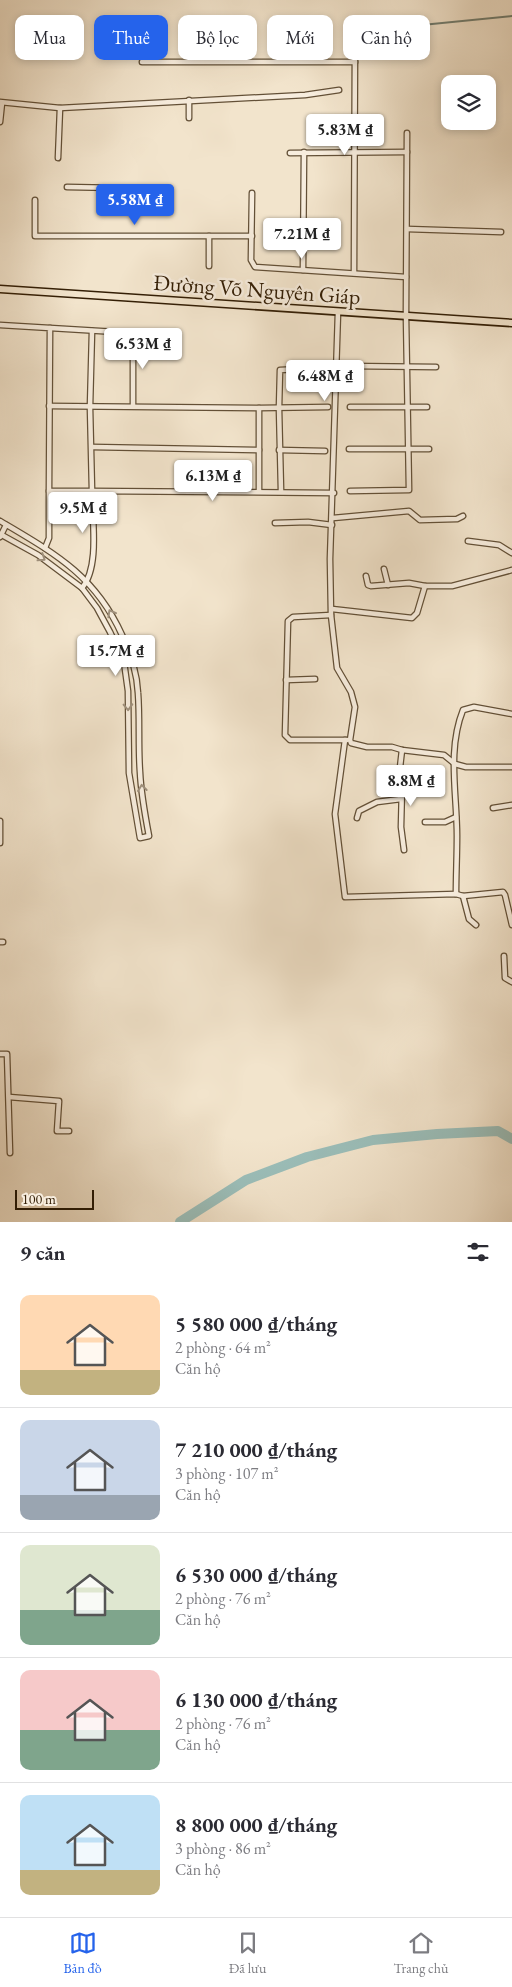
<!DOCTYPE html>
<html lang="vi">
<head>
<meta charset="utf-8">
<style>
	:root { --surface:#fff; --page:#f2f2f3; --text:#2b2b33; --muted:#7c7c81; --line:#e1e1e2; --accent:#2563eb }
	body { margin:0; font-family:"EB Garamond",serif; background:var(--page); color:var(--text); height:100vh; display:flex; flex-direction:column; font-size:19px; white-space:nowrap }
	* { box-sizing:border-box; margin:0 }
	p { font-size:16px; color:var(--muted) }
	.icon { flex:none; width:28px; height:28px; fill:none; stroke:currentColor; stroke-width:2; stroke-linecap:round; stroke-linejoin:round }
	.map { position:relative; height:1222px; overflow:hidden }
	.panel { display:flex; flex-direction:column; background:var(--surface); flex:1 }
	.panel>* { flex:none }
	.top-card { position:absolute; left:15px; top:15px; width:482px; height:45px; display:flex; gap:10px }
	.fabs { position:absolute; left:441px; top:75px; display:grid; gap:10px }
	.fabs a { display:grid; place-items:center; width:55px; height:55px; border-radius:10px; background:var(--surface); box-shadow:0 2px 8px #0003; font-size:25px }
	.scale { position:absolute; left:15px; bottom:12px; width:79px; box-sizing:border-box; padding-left:5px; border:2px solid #331e05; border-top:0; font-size:14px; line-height:18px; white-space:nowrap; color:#331e05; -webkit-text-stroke:4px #f7edde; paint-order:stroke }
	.price { position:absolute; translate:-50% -42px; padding:0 11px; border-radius:5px; background:#fff; color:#222; font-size:16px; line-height:32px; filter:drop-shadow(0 1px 2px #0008) }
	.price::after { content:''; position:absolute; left:50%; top:30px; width:15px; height:11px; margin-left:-8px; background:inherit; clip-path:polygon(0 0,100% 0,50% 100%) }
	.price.current { background:var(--accent); color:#fff }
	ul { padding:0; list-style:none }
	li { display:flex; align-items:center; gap:15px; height:125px; padding:0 20px }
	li+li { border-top:1px solid var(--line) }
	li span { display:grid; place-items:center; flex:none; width:140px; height:100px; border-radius:10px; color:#555 }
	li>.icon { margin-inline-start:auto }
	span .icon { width:60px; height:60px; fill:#fffc; stroke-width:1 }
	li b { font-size:21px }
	h2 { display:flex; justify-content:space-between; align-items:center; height:60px; padding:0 20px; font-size:21px }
	.tag { padding:0 18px; border-radius:10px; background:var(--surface); box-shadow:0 2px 8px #0003; font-size:18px; line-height:45px }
	.tag.current { background:var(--accent); color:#fff }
	.menu { display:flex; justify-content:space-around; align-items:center; height:70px; border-top:1px solid var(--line); background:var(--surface); font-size:14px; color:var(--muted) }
	.menu a { display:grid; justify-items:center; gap:2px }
	.menu .current { color:var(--accent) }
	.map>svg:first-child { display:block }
</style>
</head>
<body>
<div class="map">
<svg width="512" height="1222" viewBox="0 0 512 1222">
	<rect width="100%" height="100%" fill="#f2e4cc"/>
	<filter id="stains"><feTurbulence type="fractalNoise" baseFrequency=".004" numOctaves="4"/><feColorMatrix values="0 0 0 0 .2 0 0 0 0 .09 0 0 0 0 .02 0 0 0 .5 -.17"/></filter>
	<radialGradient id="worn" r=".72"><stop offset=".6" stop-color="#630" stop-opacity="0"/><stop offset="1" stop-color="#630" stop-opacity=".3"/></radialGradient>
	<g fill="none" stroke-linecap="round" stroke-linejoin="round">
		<path stroke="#717e71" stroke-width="2" d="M 422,25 L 512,16"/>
		<path stroke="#9bbeb9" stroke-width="10" d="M 180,1222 L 246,1180 L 307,1157 L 373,1140 L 437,1134 L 498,1131 L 512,1139"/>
		<g stroke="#635037" stroke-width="7">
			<g id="street">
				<path d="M 142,62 L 355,62"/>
				<path d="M 0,102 L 60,108 L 305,95 L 339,90"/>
				<path d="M 189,118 L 189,100"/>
				<path d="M 0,122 L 2,103"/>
				<path d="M 290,153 L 407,152"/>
				<path d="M 58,158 L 60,108"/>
				<path d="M 67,187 L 170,189"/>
				<path d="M 252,193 L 251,260 L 255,267 L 406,277"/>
				<path d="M 35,200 L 35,236 L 252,236"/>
				<path d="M 407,229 L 501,232"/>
				<path d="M 209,236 L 209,266"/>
				<path d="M 303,270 L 304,152"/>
				<path d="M 354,273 L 355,40"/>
				<path d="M 338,312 L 330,559 L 331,615 L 337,668 L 351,692 L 355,707 L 350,740 L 351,743 L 367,747 L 392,747 L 402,750 L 444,755 L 455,764 L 466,767 L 512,767"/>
				<path d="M 0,325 L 50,328 L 49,491 L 92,491 L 90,407 L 92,331"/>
				<path d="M 50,328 L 133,333 L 133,406"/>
				<path d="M 348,366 L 436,367"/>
				<path d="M 49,406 L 259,408 L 328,407"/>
				<path d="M 350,407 L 427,407"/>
				<path d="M 259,408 L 259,491"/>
				<path d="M 92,447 L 259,450"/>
				<path d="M 349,449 L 429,449"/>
				<path d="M 279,450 L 325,451"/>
				<path d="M 281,491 L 279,408 L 280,370 L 324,368"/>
				<path d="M 350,491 L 409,490 L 406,316 L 407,133"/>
				<path d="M 333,518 L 409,511 L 420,520 L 457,519 L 463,516"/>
				<path d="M 0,521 C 54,553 95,575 122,635 C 131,654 137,672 138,693 C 140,719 138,746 140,772 C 141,794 145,815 149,836 L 140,838 L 129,773 L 128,691 L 124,662 L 110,632 L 97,608 L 82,588 L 38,555 L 0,534"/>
				<path d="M 275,523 L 308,522 L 332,525"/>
				<path d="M 0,537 L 6,525"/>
				<path d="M 468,541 L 499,545 L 512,553"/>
				<path d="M 45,548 L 49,538 L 49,491"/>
				<path d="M 384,569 L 388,585"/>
				<path d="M 366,576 L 368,585 L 371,586 L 409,583 L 425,586"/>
				<path d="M 82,588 C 100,567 92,519 92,491 L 334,493"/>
				<path d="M 332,609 L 412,618 L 417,613 L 425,586 L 452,586 L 512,570"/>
				<path d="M 331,615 L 293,617 L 288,621 L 285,735 L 290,740 L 347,740"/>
				<path d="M 286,680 L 315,679"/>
				<path d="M 345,740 L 335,814 L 345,897 L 456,894 L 463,896 L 503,892 L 505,895 L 512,925"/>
				<path d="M 402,750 L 399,776 L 402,787 L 401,827 L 404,850"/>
				<path d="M 493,808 L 512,805"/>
				<path d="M 357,818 L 359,811 L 377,802 L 401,799"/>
				<path d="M 0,821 L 0,843"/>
				<path d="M 425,822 L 445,822 L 456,817"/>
				<path d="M 456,894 C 456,875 457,856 457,836 C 457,794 447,750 463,710 L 474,707 L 512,714"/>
				<path d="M 463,896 L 469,919 L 476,925"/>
				<path d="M 0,942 L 3,942"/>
				<path d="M 504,956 L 505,978 L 512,982"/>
				<path d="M 0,1054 L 7,1054 L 10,1153"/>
				<path d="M 9,1097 L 59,1101 L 57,1131 L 69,1131"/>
			</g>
		</g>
		<g stroke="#331e05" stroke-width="9">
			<path id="primary" d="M 0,289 L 512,323"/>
		</g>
		<use href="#street" stroke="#f7edde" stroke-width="4.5"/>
		<use href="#primary" stroke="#f2e4cc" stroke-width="6"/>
	</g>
	<defs><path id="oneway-chevron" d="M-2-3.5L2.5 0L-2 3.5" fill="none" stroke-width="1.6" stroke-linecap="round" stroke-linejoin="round" transform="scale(1.25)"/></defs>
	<g stroke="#9f907c">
		<use href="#oneway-chevron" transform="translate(42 558) rotate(33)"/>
		<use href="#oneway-chevron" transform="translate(111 613) rotate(-119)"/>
		<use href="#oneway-chevron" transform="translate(128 707) rotate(88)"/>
		<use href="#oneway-chevron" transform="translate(142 788) rotate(-97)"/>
	</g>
	<g text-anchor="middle" stroke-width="5" stroke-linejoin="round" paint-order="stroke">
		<g font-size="22" fill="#331e05" stroke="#f7edde">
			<text transform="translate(257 289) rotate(4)" y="8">Đường Võ Nguyên Giáp</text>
		</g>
	</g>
	<rect width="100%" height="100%" filter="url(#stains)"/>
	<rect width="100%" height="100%" fill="url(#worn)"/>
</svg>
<div class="fabs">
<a><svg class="icon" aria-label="layers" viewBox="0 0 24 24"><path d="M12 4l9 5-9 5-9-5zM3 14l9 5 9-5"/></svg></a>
</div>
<div class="scale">100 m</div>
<b class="price" style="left:345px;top:156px">5.83M ₫</b>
<b class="price current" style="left:135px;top:226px">5.58M ₫</b>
<b class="price" style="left:302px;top:260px">7.21M ₫</b>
<b class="price" style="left:143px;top:370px">6.53M ₫</b>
<b class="price" style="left:325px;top:402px">6.48M ₫</b>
<b class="price" style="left:213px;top:502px">6.13M ₫</b>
<b class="price" style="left:83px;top:534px">9.5M ₫</b>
<b class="price" style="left:116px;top:677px">15.7M ₫</b>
<b class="price" style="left:411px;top:807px">8.8M ₫</b>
<div class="top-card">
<a class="tag">Mua</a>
<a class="tag current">Thuê</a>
<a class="tag">Bộ lọc</a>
<a class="tag">Mới</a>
<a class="tag">Căn hộ</a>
</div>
</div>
<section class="panel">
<h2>9 căn<svg class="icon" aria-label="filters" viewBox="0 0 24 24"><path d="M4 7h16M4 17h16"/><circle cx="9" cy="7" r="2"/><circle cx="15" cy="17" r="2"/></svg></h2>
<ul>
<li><span style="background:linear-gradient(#ffd9b3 75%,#c2b280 0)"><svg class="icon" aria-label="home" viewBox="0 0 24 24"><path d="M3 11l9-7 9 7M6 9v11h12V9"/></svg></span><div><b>5 580 000 ₫/tháng</b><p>2 phòng · 64 m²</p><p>Căn hộ</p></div></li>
<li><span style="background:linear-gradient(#c9d6e8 75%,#9aa5b1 0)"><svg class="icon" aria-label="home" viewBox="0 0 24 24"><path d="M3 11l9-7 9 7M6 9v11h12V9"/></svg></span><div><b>7 210 000 ₫/tháng</b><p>3 phòng · 107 m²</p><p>Căn hộ</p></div></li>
<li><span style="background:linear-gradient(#dfe7d0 65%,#7fa58c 0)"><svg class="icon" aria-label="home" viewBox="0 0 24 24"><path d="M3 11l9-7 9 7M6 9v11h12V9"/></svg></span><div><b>6 530 000 ₫/tháng</b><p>2 phòng · 76 m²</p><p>Căn hộ</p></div></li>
<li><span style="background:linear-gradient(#f6c9c9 60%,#7fa58c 0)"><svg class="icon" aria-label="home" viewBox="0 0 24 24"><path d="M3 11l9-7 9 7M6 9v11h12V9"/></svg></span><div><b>6 130 000 ₫/tháng</b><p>2 phòng · 76 m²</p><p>Căn hộ</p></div></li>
<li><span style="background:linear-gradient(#bfe0f5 75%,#c2b280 0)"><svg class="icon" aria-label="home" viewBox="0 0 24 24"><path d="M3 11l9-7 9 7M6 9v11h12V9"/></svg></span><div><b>8 800 000 ₫/tháng</b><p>3 phòng · 86 m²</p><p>Căn hộ</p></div></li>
</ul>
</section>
<nav class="menu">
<a class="current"><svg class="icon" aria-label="map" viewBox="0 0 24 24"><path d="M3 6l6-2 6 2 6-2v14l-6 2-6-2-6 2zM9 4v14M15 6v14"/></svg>Bản đồ</a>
<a><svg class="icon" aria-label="saved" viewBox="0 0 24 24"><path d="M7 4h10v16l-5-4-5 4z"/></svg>Đã lưu</a>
<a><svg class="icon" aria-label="home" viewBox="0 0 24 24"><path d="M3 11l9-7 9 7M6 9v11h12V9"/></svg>Trang chủ</a>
</nav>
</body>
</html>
